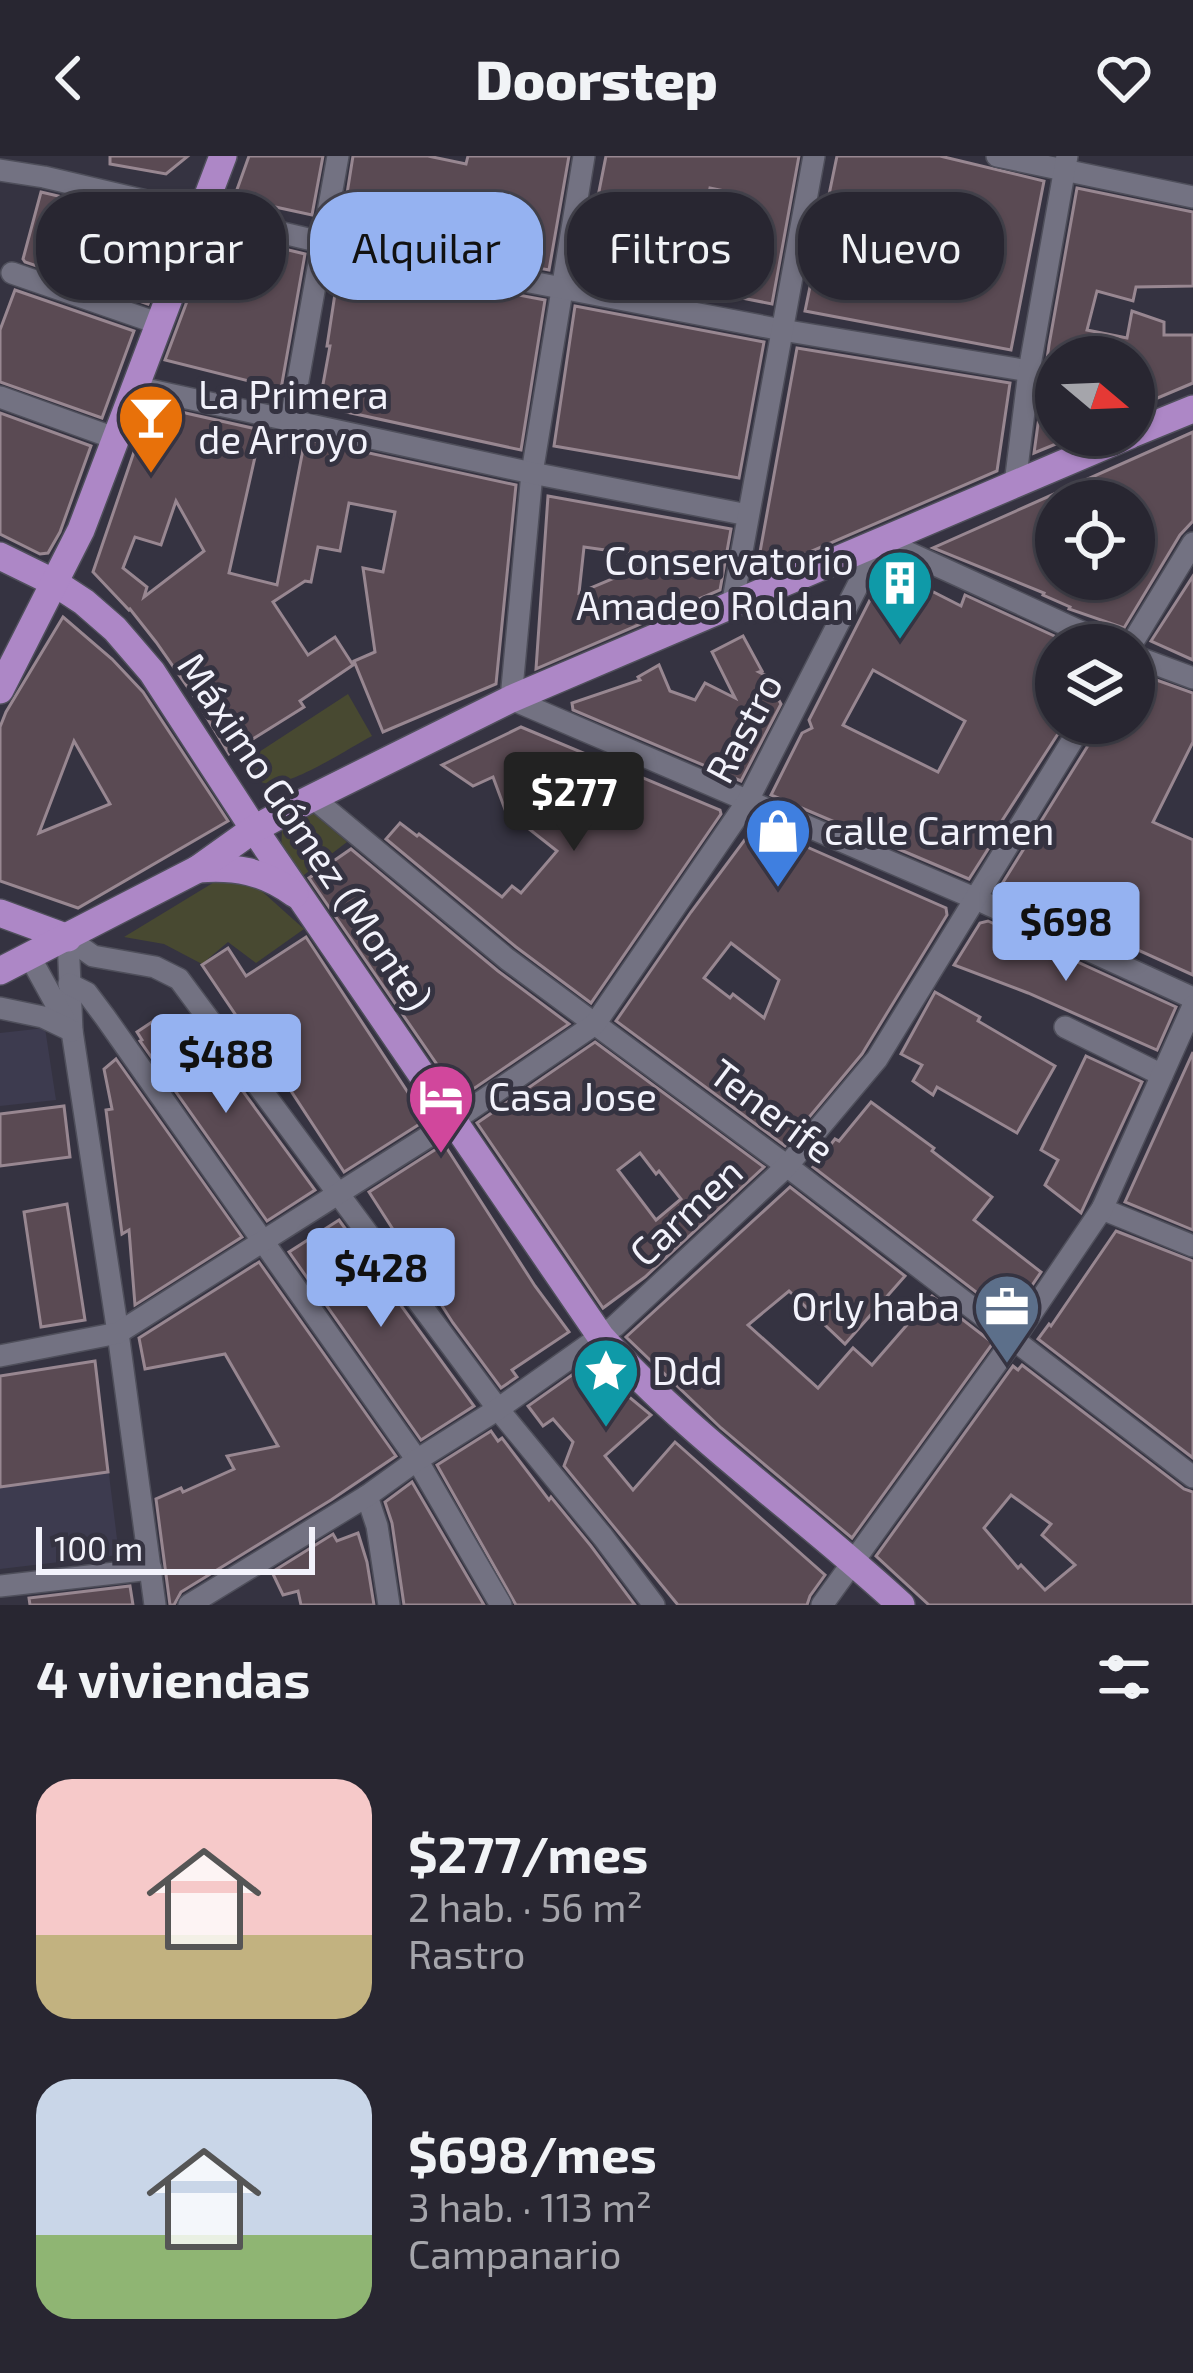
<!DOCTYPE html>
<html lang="es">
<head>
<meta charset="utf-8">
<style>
	:root { --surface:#282631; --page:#302e39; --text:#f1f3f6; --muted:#a5a5ab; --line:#44434d; --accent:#95b2f1 }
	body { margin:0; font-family:"Exo 2",sans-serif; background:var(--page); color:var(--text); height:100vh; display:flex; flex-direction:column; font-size:45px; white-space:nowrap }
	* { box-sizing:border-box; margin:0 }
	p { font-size:39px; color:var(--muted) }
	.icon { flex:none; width:66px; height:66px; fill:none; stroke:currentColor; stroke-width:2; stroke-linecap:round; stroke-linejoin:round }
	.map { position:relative; height:1449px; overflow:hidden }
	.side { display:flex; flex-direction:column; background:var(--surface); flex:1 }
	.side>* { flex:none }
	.guide { position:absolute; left:36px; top:36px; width:1122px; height:108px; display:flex; gap:24px }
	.needle { width:78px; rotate:109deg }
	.buttons { position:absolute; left:1035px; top:180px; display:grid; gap:24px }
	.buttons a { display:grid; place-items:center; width:120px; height:120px; border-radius:50%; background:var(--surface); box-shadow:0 3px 9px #0004,0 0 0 3px var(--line); font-size:60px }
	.scale { position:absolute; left:36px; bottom:30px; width:279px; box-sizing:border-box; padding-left:12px; border:6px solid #f2f2fb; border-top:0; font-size:33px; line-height:42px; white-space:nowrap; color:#f2f2fb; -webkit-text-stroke:9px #353341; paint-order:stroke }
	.price { position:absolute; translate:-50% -102px; padding:0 27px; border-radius:12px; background:var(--accent); color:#111; font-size:39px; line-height:78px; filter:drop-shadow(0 3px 6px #0008) }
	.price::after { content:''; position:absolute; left:50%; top:72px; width:36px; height:27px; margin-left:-18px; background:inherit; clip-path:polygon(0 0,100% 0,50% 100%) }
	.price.selected { background:#222; color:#fff }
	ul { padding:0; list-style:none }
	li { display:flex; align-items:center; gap:36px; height:300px; padding:0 36px }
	li span { display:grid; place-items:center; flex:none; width:336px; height:240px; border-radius:36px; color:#555 }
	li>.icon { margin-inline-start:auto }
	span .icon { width:144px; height:144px; fill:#fffc; stroke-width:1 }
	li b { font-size:51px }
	h2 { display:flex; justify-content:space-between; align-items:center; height:144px; padding:0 36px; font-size:51px }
	.tag { padding:0 42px; border-radius:48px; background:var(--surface); box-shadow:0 3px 9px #0004,0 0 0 3px var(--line); font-size:42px; line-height:108px }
	.tag.selected { background:var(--accent); color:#111 }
	header { display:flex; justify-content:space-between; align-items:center; height:156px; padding:0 36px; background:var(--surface); font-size:54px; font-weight:800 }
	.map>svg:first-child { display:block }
</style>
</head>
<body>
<header><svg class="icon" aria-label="back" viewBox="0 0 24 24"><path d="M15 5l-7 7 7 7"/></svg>Doorstep<svg class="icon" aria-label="heart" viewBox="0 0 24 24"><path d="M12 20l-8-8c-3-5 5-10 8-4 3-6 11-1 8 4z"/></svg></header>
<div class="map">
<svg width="1193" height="1449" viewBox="0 0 1193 1449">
	<rect width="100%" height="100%" fill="#353341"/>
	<g fill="#3d3b4f">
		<path d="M 45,872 L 56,944 L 0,950 L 0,877 Z"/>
		<path d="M 95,1205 L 119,1399 L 0,1413 L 0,1220 Z"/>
	</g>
	<g fill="#484931">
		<path d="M 348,538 L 372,580 C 349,592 286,634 264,627 C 253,624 249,616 242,607 Z"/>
		<path d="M 312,656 L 347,686 L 300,722 L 281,698 L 282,673 Z"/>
		<path d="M 221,722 L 256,730 L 304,773 L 256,807 L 228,786 L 202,808 L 164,788 L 124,781 Z"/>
	</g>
	<g fill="#5a4a53" stroke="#988791" stroke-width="3" fill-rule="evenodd">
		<path d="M 110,0 L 188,0 L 166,18 L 110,8 Z"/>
		<path d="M 249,0 L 323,0 L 312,59 L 234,42 Z"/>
		<path d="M 353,0 L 428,0 L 466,8 L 468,0 L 569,0 L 549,114 L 505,106 L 506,102 L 342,69 Z"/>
		<path d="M 606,0 L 799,0 L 772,148 L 722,138 L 739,38 L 710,32 L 707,48 L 681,43 L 669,91 L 674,92 L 666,137 L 582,121 Z"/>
		<path d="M 837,0 L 940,0 L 1044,25 L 1011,194 L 805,155 Z"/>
		<path d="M 1077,32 L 1193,56 L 1193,130 L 1136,131 L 1133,145 L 1097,135 L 1087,174 L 1127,182 L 1132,155 L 1164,166 L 1164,179 L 1193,179 L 1193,227 L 1134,252 L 1134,201 L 1056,201 L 1056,288 L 1034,297 L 1049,189 Z"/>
		<path d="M 41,36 L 178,68 L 148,148 L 25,106 L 23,103 Z"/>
		<path d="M 213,76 L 305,98 L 281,233 L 165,204 Z"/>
		<path d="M 340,105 L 545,144 L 521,294 L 319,250 L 330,190 L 327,190 Z"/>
		<path d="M 15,134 L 134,175 L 102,262 L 0,226 L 0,174 Z"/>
		<path d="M 575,150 L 764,186 L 739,322 L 554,290 Z"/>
		<path d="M 797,192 L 1010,227 L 997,315 L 766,415 L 758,407 Z"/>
		<path d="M 150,249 L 261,274 L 229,417 L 277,429 L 305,283 L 516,329 L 496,528 L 383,576 L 354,505 L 375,496 L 363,412 L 383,416 L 395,356 L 349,347 L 340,395 L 318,391 L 311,426 L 305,425 L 273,446 L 308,499 L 335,481 L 353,509 L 300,545 L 304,551 L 229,598 L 193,539 L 156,486 L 130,453 L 129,454 L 93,416 ZM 176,345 L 204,395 L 144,441 L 147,431 L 123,412 L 135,381 L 161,389 Z"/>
		<path d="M 0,257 L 91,290 L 60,376 L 48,397 L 40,398 L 0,378 Z"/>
		<path d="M 1193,276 L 1193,365 L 1180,379 L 1124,472 L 1069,453 L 1070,451 L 1043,439 L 1044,437 L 933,392 ZM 1056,345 L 1134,345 L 1134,423 L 1115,423 L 1111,432 L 1090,423 L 1056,423 Z"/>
		<path d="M 548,340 L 731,373 L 720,434 L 536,513 ZM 584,391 L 662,402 L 579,437 Z"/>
		<path d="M 893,413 L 916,422 L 914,426 L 961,450 L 965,439 L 1074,489 L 1056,489 L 1056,567 L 1065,567 L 996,674 L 999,676 L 969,723 L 771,639 L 802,577 L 812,572 L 809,564 L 874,436 L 887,415 ZM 873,514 L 965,565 L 938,616 L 843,569 Z"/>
		<path d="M 1193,420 L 1193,504 L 1151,485 Z"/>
		<path d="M 63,461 L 112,503 L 143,536 L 228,665 L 78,752 L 0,725 L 0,571 L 6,556 ZM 74,585 L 110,648 L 39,677 Z"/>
		<path d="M 743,480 L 762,515 L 759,516 L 765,519 L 781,548 L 741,625 L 573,554 L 572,547 L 640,524 L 638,521 L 659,509 L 670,535 L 695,544 L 705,527 L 735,542 L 712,496 Z"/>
		<path d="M 1134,516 L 1193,537 L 1193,586 L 1153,666 L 1193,684 L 1193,819 L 1096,775 L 1093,780 L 997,736 L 1102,567 L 1134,567 Z"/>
		<path d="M 521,571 L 720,654 L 721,658 L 591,847 L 516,791 L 386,683 L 400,667 L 417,680 L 419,678 L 502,741 L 512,730 L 521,737 L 557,695 L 524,669 L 543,642 L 506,656 L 493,621 L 473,630 L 442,609 Z"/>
		<path d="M 755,670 L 789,683 L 791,680 L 808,688 L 807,691 L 946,752 L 947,759 L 862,898 L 785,990 L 616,865 L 691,756 ZM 731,787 L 779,824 L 764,862 L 733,838 L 730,842 L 704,822 Z"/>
		<path d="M 351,693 L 498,815 L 569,868 L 460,942 L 309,722 Z"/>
		<path d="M 988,765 L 1176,851 L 1157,894 L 1028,837 L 954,809 L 980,767 Z"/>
		<path d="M 306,781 L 426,964 L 344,1016 L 287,929 L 264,901 L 202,809 L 228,792 L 246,820 Z"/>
		<path d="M 935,836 L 980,861 L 978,865 L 1055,910 L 1017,977 L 937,931 L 933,939 L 913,925 L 922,909 L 901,898 Z"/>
		<path d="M 188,860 L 315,1034 L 267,1065 L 140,885 L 142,884 L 137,876 L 158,862 L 168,874 Z"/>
		<path d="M 595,886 L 764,1011 L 645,1121 L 603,1152 L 477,967 ZM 640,997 L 656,1018 L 659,1015 L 681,1043 L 656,1064 L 618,1014 Z"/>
		<path d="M 1193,896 L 1193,1074 L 1125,1046 Z"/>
		<path d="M 1086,900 L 1142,926 L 1081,1057 L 1045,1029 L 1058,1004 L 1041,994 Z"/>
		<path d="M 116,903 L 242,1081 L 135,1149 L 129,1074 L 122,1078 L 106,954 L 112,953 L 104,913 Z"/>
		<path d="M 871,946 L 934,992 L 932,995 L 992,1041 L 974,1064 L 1041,1116 L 1010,1162 L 813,1011 L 835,983 L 839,985 Z"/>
		<path d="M 64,950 L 70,1001 L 0,1010 L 0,958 Z"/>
		<path d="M 444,988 L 535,1130 L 569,1176 L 512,1214 L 517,1221 L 501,1232 L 453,1167 L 369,1036 Z"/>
		<path d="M 790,1031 L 905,1120 L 845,1188 L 789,1135 L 748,1169 L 818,1232 L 853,1192 L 872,1209 L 932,1140 L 993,1187 L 852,1382 L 721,1272 L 626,1181 Z"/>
		<path d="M 67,1048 L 85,1164 L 41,1171 L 24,1056 Z"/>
		<path d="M 339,1064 L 474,1250 L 421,1284 L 289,1096 Z"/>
		<path d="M 1116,1075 L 1193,1105 L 1193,1302 L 1038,1183 L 1049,1168 L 1051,1170 Z"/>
		<path d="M 259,1106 L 396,1300 L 331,1344 L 181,1436 L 174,1449 L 170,1449 L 156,1343 L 181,1332 L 183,1336 L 234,1313 L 227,1300 L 278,1290 L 225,1198 L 145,1213 L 139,1182 Z"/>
		<path d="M 596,1202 L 623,1236 L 651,1259 L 605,1300 L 633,1334 L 675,1286 L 825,1419 L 810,1440 L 807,1449 L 678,1449 L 564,1310 L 573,1286 L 553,1263 L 543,1270 L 528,1250 Z"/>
		<path d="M 95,1205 L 108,1316 L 0,1331 L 0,1220 Z"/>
		<path d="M 1022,1209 L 1184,1333 L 1193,1336 L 1193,1449 L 929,1449 L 876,1400 L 1013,1210 L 1018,1214 ZM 1011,1339 L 1051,1368 L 1042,1379 L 1075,1409 L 1045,1434 L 1021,1409 L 1018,1412 L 984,1372 Z"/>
		<path d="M 491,1275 L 498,1285 L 502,1282 L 549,1344 L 551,1341 L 591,1390 L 635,1449 L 516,1449 L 437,1309 Z"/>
		<path d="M 412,1326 L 484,1449 L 404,1449 L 392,1367 L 385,1346 Z"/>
		<path d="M 358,1377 L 367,1406 L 374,1449 L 301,1449 L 298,1435 L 283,1439 L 272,1416 L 333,1378 L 337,1385 Z"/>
		<path d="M 130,1430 L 133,1449 L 30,1449 L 29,1442 Z"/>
	</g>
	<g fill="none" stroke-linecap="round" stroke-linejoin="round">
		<g stroke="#4f4f5b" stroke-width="24">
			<g id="minor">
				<path d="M 584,0 L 532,317 L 511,543 L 974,742 L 1193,842"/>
				<path d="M 997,0 L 1193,41"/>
				<path d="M 0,14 L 44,21 L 321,86 L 782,174 L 1029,215"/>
				<path d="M 12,117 L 160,168"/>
				<path d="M 136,231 L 532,317 L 748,359"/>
				<path d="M 0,241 L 117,283"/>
				<path d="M 291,264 L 338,0"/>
				<path d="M 1015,328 L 1029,215 L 1067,0"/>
				<path d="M 732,450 L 814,0"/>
				<path d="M 1131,489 L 1193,387"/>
				<path d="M 1134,500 L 1193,522"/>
				<path d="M 313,642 L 507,803 L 787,1010 L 1193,1321"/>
				<path d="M 68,782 L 93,800 L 155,811 L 179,823 L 498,1253 L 603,1381 L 654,1449"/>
				<path d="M 68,782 L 72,875 L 118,1177 L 155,1449"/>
				<path d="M 30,801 L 68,870"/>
				<path d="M 69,828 L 87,837 L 105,861 L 417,1304 L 501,1449"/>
				<path d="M 0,852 L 43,861 L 72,875"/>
				<path d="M 1065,871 L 1162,919"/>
				<path d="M 1102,1053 L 1193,1090"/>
				<path d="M 0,1200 L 118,1177 L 453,965 L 595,868 L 747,646 L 881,384 L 1110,489"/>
				<path d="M 367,1340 L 377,1370 L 389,1449"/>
				<path d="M 0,1430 L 151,1413"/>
				<path d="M 189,1449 L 367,1340 L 417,1304 L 498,1253 L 615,1170 L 787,1010 L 877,903 L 1083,567"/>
				<path d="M 822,1449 L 1014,1183 L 1102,1053 L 1193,850"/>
			</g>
		</g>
		<g stroke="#4f4f5b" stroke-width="30">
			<g id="major">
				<path d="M 1134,277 L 1193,253"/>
				<path d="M 0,400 L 55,427 L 84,446 L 115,473 L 152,516 L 254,673 L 601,1181 C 690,1281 803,1358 901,1449"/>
				<path d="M 0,534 L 81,374 L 223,0"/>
				<path d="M 198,713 C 235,710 264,715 295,738"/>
				<path d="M 0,757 L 68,782"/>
				<path d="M 0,815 L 198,713 L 254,673 L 304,646 L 511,543 L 1130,279"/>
			</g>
		</g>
		<use href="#minor" stroke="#737282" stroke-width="21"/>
		<use href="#major" stroke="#ad87c6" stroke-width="27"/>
	</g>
	<defs>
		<g id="bar-pin" transform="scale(3.45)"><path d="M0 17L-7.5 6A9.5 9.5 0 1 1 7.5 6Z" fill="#e8710a" stroke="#353341"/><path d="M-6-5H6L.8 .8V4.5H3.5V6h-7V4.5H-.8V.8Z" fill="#fff"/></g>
		<g id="building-pin" transform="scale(3.45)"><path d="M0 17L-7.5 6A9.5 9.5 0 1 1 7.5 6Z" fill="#0f9aa8" stroke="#353341"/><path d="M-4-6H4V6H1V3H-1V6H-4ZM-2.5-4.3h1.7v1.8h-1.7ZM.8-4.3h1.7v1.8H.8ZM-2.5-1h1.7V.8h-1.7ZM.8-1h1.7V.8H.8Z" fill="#fff"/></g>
		<g id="shop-pin" transform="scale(3.45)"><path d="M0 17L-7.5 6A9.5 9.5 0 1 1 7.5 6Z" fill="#3f7fe0" stroke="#353341"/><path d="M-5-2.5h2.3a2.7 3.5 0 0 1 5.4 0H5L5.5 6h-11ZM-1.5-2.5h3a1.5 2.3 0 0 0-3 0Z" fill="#fff"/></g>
		<g id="hotel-pin" transform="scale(3.45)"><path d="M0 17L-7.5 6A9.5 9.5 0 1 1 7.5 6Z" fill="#d1479c" stroke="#353341"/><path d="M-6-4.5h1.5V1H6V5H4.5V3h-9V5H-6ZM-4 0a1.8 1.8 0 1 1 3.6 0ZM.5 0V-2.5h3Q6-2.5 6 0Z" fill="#fff"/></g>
		<g id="office-pin" transform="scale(3.45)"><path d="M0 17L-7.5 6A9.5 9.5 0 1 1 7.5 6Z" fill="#5c6f8a" stroke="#353341"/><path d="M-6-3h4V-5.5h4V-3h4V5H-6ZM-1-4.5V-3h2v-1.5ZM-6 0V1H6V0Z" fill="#fff"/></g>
		<g id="sight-pin" transform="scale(3.45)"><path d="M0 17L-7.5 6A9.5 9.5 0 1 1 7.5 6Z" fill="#0f9aa8" stroke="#353341"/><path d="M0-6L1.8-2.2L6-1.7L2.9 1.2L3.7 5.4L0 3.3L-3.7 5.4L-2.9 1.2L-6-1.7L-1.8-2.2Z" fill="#fff"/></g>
	</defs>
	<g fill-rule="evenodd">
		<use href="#bar-pin" x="151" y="261"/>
		<use href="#building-pin" x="900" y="427"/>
		<use href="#shop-pin" x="778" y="675"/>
		<use href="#hotel-pin" x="441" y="941"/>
		<use href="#office-pin" x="1007" y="1151"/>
		<use href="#sight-pin" x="606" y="1215"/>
	</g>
	<g text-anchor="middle" stroke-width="10" stroke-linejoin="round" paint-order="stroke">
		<g font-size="39" fill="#f2f2fb" stroke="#353341" text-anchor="start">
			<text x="198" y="253">La Primera<tspan x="198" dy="45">de Arroyo</tspan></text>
			<text x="854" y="419" text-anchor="end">Conservatorio<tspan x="854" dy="45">Amadeo Roldan</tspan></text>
			<text x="824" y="689">calle Carmen</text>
			<text x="488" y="955">Casa Jose</text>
			<text x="960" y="1165" text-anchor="end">Orly haba</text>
			<text x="652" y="1229">Ddd</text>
		</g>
		<g font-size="39" fill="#f2f2fb" stroke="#353341">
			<text transform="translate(744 572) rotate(-62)" y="14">Rastro</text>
			<text transform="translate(305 676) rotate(56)" y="14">Máximo Gómez (Monte)</text>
			<text transform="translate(772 955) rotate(37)" y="14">Tenerife</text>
			<text transform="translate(686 1056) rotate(-43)" y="14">Carmen</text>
		</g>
	</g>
</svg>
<div class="buttons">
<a><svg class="needle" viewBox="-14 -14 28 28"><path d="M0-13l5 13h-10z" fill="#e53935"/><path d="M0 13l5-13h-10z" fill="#a5a5ab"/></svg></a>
<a><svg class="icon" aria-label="locate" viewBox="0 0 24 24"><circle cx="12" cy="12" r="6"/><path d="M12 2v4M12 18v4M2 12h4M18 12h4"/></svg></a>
<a><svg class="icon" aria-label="layers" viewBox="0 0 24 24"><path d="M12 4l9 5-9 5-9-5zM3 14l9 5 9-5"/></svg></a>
</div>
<div class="scale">100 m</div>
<b class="price selected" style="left:574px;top:698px">$277</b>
<b class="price" style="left:1066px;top:828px">$698</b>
<b class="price" style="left:226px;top:960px">$488</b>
<b class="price" style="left:381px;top:1174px">$428</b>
<div class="guide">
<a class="tag">Comprar</a>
<a class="tag selected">Alquilar</a>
<a class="tag">Filtros</a>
<a class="tag">Nuevo</a>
</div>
</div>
<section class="side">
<h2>4 viviendas<svg class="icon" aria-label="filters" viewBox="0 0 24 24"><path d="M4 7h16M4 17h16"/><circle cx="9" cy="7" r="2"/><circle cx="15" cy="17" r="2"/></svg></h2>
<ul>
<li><span style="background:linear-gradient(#f6c9c9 65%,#c2b280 0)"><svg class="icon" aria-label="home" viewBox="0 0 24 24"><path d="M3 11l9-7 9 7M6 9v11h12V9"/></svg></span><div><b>$277/mes</b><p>2 hab. · 56 m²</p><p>Rastro</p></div></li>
<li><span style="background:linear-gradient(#c9d6e8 65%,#8fb573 0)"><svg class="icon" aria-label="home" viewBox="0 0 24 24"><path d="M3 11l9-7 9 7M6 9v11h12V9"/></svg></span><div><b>$698/mes</b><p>3 hab. · 113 m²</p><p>Campanario</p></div></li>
</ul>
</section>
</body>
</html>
